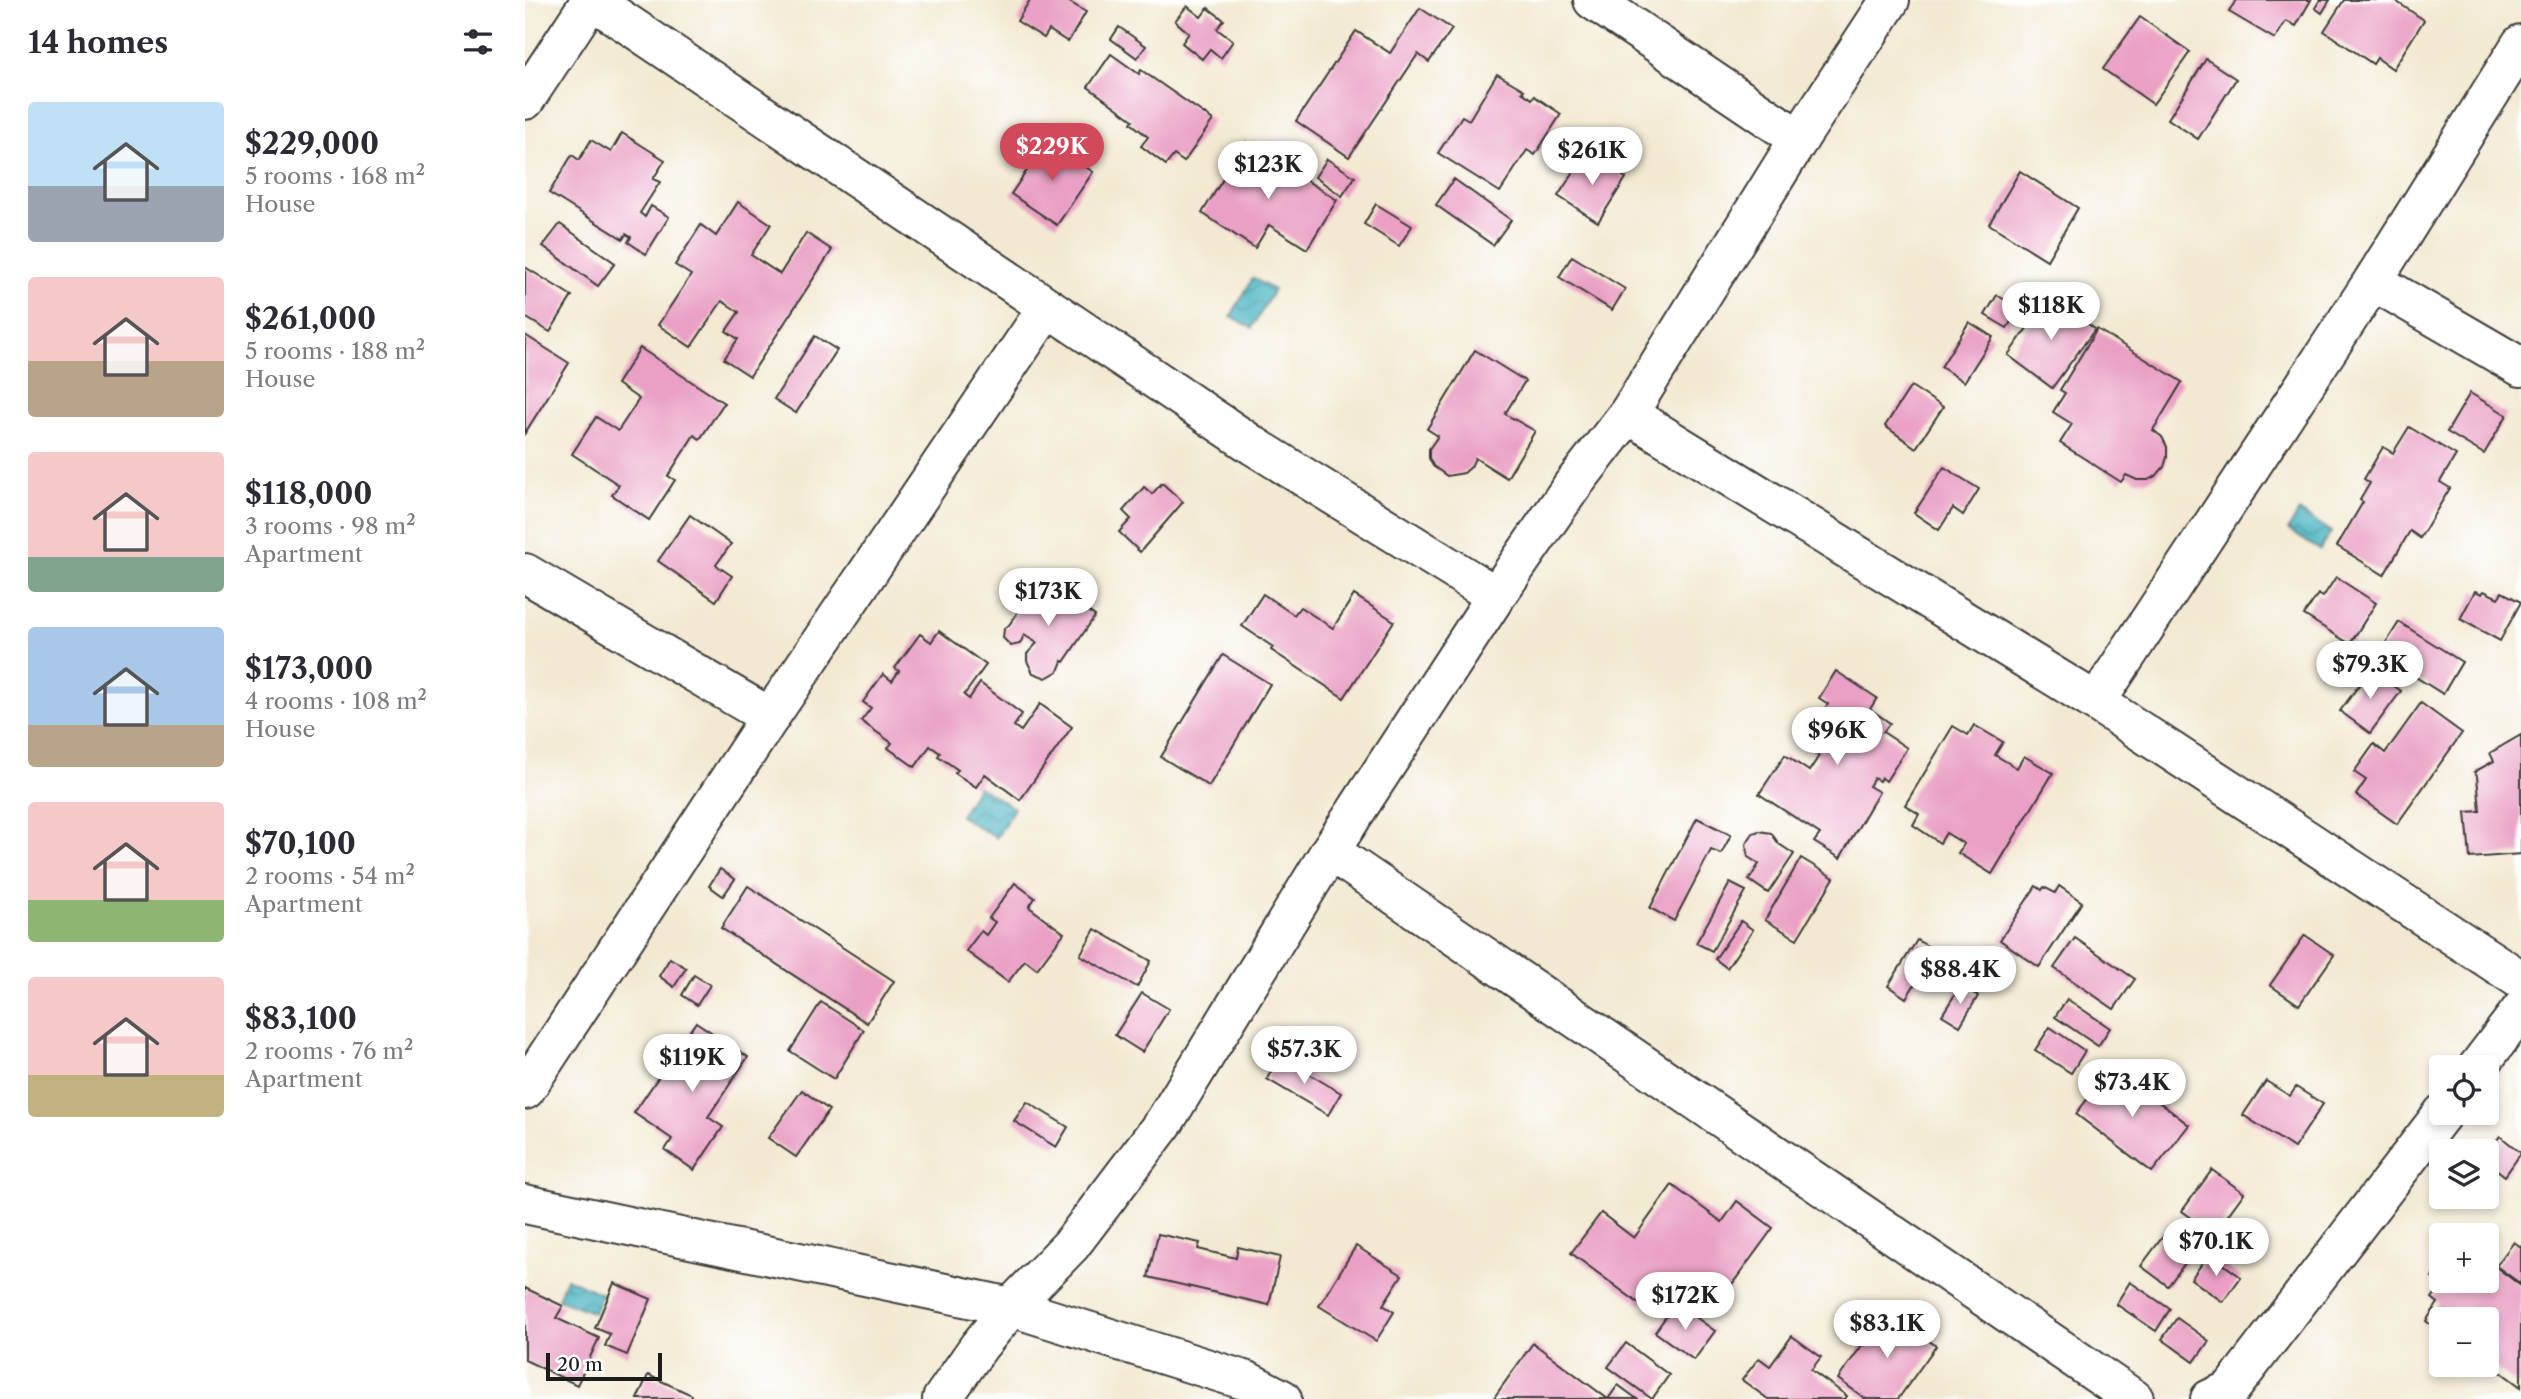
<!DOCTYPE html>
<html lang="en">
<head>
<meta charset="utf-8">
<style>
	:root { --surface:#fff; --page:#f7f7f7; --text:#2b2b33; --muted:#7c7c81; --accent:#d1495b }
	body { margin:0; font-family:"Libre Caslon Text",serif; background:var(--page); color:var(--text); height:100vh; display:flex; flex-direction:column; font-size:26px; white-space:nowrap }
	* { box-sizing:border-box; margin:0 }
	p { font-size:23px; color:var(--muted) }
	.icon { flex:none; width:38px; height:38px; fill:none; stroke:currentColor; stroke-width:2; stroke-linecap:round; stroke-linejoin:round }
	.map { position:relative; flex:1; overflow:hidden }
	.side { display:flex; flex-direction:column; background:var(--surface); width:525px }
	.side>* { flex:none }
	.fabs { position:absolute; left:1904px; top:1055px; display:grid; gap:14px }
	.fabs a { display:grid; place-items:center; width:70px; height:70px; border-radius:7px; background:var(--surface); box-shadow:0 4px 10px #0003; font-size:35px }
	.scale { position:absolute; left:21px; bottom:18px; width:116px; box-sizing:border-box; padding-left:7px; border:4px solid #1c1c1c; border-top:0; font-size:19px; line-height:24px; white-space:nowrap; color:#1c1c1c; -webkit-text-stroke:5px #fff; paint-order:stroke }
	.price { position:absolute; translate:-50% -60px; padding:0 16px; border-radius:24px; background:#fff; color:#222; font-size:23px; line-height:46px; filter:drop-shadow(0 2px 4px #0008) }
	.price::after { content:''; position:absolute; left:50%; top:42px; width:21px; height:16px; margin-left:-10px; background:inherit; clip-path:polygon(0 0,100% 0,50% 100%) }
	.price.selected { background:var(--accent); color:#fff }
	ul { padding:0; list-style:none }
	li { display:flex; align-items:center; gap:21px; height:175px; padding:0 28px }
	li span { display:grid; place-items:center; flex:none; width:196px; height:140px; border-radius:7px; color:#555 }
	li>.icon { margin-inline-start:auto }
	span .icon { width:84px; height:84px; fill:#fffc; stroke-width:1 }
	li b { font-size:30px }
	h2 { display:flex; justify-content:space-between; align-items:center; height:84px; padding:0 28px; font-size:30px }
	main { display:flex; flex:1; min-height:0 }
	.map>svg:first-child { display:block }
</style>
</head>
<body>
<main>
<section class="side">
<h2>14 homes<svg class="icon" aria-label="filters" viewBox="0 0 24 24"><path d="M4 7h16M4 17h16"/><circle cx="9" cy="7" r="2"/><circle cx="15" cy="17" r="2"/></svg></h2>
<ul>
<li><span style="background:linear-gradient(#bfe0f5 60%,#9aa5b1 0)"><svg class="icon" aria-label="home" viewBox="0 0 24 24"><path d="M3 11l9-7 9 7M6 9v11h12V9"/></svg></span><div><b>$229,000</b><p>5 rooms · 168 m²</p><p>House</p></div></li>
<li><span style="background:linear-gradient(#f6c9c9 60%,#b9a48a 0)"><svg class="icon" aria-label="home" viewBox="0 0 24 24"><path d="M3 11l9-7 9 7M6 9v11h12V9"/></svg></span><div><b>$261,000</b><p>5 rooms · 188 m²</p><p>House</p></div></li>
<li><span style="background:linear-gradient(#f6c9c9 75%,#7fa58c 0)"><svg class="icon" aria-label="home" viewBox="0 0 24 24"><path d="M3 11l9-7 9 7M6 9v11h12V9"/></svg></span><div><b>$118,000</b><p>3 rooms · 98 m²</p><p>Apartment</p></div></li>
<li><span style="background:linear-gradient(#a9c7e8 70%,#b9a48a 0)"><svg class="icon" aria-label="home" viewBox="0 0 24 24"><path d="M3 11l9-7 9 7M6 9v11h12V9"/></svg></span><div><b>$173,000</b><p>4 rooms · 108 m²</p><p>House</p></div></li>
<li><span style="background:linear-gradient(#f6c9c9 70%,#8fb573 0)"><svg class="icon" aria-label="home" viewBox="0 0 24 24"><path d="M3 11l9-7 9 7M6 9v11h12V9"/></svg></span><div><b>$70,100</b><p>2 rooms · 54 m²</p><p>Apartment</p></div></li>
<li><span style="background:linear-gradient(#f6c9c9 70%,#c2b280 0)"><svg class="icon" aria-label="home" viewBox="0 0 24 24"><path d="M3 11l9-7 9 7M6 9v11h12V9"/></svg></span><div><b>$83,100</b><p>2 rooms · 76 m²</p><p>Apartment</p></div></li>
</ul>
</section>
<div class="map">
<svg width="1996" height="1399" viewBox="0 0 1996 1399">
	<defs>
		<pattern id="water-waves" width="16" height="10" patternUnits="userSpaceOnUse" patternTransform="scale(1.75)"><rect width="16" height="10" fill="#43b1c0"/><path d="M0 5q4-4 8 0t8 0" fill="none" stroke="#378f9b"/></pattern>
	</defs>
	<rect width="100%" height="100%" fill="#fff"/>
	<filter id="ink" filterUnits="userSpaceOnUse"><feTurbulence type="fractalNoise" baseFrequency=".0143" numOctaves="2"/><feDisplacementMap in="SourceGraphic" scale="14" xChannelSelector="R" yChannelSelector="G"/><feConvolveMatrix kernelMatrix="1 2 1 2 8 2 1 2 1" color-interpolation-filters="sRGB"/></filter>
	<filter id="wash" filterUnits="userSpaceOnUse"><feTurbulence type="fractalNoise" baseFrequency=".00686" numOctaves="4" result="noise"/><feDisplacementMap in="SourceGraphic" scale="28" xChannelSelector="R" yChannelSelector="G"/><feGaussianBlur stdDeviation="1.57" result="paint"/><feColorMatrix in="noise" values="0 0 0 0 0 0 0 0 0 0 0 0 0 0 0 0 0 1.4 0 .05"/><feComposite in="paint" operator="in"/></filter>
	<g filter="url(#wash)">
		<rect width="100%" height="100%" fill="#f3e9d2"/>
		<g fill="url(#water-waves)" stroke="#30666e" stroke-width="2">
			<path d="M 728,278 L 749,290 L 727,328 L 706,316 Z"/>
			<path d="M 1774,511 L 1806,532 L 1795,550 L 1763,530 Z"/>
			<path d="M 453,786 L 489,808 L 471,838 L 435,816 Z"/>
			<path d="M 41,1278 L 77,1294 L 69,1313 L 33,1299 Z"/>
		</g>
		<g id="blocks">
			<g fill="#eaa0c5">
				<path d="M 505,0 L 541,0 L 561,12 L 543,42 L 524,30 L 519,38 L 492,21 Z"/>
				<path d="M 1711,0 L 1786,0 L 1771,26 L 1761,21 L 1750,39 L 1704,12 Z"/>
				<path d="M 1795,0 L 1805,0 L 1797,13 L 1790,8 Z"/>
				<path d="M 1819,0 L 1869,0 L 1899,20 L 1868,69 L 1852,58 L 1848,64 L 1799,31 Z"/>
				<path d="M 662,6 L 676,17 L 683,8 L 699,20 L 692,29 L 708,41 L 696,58 L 685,49 L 677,59 L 657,43 L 664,33 L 650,21 Z"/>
				<path d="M 895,8 L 927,29 L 904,62 L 893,54 L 824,157 L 771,121 L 831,31 L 865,53 Z"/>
				<path d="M 1615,17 L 1665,52 L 1628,104 L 1578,69 Z"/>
				<path d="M 594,27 L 621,46 L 612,58 L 586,39 Z"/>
				<path d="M 586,54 L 614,74 L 616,70 L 688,120 L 659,162 L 649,155 L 641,165 L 616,146 L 623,137 L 606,123 L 608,120 L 563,87 Z"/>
				<path d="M 1681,59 L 1711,79 L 1673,139 L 1643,119 Z"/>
				<path d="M 972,74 L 999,90 L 997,92 L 1007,99 L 1009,96 L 1036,114 L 1010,155 L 1002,150 L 975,192 L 913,153 L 937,116 L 944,120 Z"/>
				<path d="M 97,133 L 140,160 L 128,179 L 135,182 L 115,213 L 120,217 L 126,206 L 144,217 L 121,254 L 103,242 L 106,237 L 101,234 L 98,239 L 24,193 L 47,155 L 54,160 L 66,140 L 86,152 Z"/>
				<path d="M 522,141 L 568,172 L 532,225 L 486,194 Z"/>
				<path d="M 721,142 L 812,200 L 782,249 L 744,225 L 730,248 L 677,213 Z"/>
				<path d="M 1061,153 L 1101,178 L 1073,222 L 1033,196 Z"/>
				<path d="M 802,159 L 830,177 L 817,196 L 790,177 Z"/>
				<path d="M 1495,171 L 1553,208 L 1522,260 L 1464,224 Z"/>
				<path d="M 929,179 L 986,220 L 968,245 L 911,205 Z"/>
				<path d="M 213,202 L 246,224 L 226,255 L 255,274 L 281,233 L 307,250 L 225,376 L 199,359 L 213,339 L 201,331 L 214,312 L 197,301 L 166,347 L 133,325 L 166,275 L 150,265 L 176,225 L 191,236 Z"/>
				<path d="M 851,204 L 887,226 L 874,246 L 839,224 Z"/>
				<path d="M 35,224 L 90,263 L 73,286 L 18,246 Z"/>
				<path d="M 1047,256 L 1100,289 L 1087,310 L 1034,277 Z"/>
				<path d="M 0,267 L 47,296 L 25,332 L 0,317 Z"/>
				<path d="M 1472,295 L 1494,309 L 1482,328 L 1460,315 Z"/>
				<path d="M 1524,297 L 1570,329 L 1527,388 L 1483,355 Z"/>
				<path d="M 1444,322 L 1468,337 L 1439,382 L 1416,367 Z"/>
				<path d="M 1572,329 L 1657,382 L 1628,430 L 1637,437 L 1642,447 L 1642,457 L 1639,467 L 1632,475 L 1623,480 L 1612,480 L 1601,475 L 1596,482 L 1535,443 L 1547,424 L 1528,412 L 1540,393 L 1535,390 Z"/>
				<path d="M 0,335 L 44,363 L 0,433 Z"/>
				<path d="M 290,336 L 312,350 L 271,413 L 249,399 Z"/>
				<path d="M 115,348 L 199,403 L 175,439 L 169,435 L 143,476 L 150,480 L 124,520 L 87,495 L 94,485 L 47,454 L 71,417 L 93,431 L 114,399 L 92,384 Z"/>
				<path d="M 950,350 L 1000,381 L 980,414 L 1010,431 L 982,478 L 950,458 L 946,467 L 939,473 L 922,476 L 908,466 L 904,458 L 904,449 L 913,436 L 902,429 Z"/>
				<path d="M 1386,386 L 1418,407 L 1391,448 L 1360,426 Z"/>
				<path d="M 1945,393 L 1982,415 L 1959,454 L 1922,432 Z"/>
				<path d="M 1884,427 L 1931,455 L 1915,482 L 1925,488 L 1895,538 L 1885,531 L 1859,575 L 1812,546 L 1838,502 L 1835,500 L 1845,483 L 1839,479 L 1858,447 L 1868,453 Z"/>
				<path d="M 1419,467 L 1454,489 L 1438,515 L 1428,508 L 1414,530 L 1389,513 Z"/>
				<path d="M 637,483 L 658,502 L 615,552 L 594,532 L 606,519 L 598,511 L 619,487 L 627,494 Z"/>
				<path d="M 165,515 L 206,544 L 191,565 L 207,576 L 191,601 L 133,561 Z"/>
				<path d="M 1811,577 L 1851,603 L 1825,644 L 1779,615 L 1793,594 L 1798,597 Z"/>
				<path d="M 515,578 L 570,616 L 539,662 L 537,661 L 533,671 L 521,678 L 508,673 L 502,661 L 502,654 L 512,643 L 499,635 L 495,644 L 486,646 L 478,638 L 479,629 L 484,625 Z"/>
				<path d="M 1950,591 L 1957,594 L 1959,591 L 1973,598 L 1977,592 L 1996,602 L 1975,641 L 1935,619 Z"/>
				<path d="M 738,594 L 769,615 L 775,607 L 808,628 L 829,595 L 869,621 L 819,698 L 746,650 L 748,647 L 717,626 Z"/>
				<path d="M 1874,622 L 1937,662 L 1918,694 L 1854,654 Z"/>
				<path d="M 414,631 L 461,665 L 439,695 L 444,699 L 455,683 L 497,714 L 489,726 L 496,731 L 515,704 L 547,727 L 495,800 L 460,774 L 451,787 L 430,773 L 433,770 L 413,756 L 415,753 L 405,746 L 390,767 L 363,748 L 367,743 L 336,721 L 346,708 L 338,702 L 358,674 L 367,681 L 374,671 L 370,668 L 395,634 L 406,642 Z"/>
				<path d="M 698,655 L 745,684 L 684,786 L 636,757 Z"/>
				<path d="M 1846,669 L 1876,691 L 1845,733 L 1815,711 Z"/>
				<path d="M 1311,671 L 1352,698 L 1345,709 L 1365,723 L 1358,732 L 1382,748 L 1361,781 L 1356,777 L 1354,781 L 1349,778 L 1344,786 L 1354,792 L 1315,858 L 1289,842 L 1295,834 L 1234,794 L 1260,755 L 1284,771 L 1294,756 L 1277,745 L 1303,704 L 1294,698 Z"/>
				<path d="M 1896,703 L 1937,733 L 1872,824 L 1831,795 L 1841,780 L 1829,772 L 1849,744 L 1860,753 Z"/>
				<path d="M 1449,725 L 1478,742 L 1470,755 L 1492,768 L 1499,756 L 1528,773 L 1467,874 L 1433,853 L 1439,844 L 1421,833 L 1415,843 L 1388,825 L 1394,814 L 1380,805 L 1428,726 L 1443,735 Z"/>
				<path d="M 1996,735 L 1996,854 L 1945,858 L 1941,812 L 1955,811 L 1952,776 L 1949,772 L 1969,761 L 1965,753 Z"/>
				<path d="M 1172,818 L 1206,835 L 1196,854 L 1186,850 L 1149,921 L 1125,908 Z"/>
				<path d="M 1234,831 L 1246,833 L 1254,844 L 1269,854 L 1243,893 L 1224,880 L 1234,864 L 1223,857 L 1221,844 L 1228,833 Z"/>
				<path d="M 1276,858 L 1309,878 L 1272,939 L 1240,920 Z"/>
				<path d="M 195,869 L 210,879 L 198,896 L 184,886 Z"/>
				<path d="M 490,883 L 510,898 L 504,907 L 539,933 L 512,969 L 500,960 L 483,982 L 441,951 L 456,931 L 461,935 L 470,922 L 464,918 Z"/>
				<path d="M 1205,883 L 1221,891 L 1187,951 L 1171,943 Z"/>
				<path d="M 223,886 L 369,981 L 342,1023 L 196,928 Z"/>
				<path d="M 1511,886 L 1517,890 L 1519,887 L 1530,893 L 1534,886 L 1557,902 L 1514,967 L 1475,940 Z"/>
				<path d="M 1216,921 L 1228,930 L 1202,968 L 1190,959 Z"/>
				<path d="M 570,929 L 626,961 L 612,987 L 555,955 Z"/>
				<path d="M 1780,935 L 1809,955 L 1774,1005 L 1745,985 Z"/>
				<path d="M 1550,938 L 1610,979 L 1589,1009 L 1529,968 Z"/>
				<path d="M 1392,940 L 1411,951 L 1381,998 L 1363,986 Z"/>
				<path d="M 145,958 L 161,968 L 149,987 L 134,976 Z"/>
				<path d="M 169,975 L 185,985 L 172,1005 L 157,995 Z"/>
				<path d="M 1436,985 L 1453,996 L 1435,1026 L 1417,1015 Z"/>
				<path d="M 617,993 L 644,1009 L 617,1052 L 590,1035 Z"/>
				<path d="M 1542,999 L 1585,1028 L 1573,1046 L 1530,1017 Z"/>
				<path d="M 296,1002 L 339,1030 L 309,1079 L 265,1051 Z"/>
				<path d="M 171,1022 L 223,1057 L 183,1117 L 198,1127 L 169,1170 L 140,1150 L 147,1139 L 109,1113 Z"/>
				<path d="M 1525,1027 L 1560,1051 L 1546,1073 L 1510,1050 Z"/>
				<path d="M 754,1056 L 816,1093 L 803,1115 L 742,1079 Z"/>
				<path d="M 1587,1066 L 1664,1125 L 1627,1172 L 1551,1114 Z"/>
				<path d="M 1741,1081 L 1765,1096 L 1771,1087 L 1798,1104 L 1769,1148 L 1718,1115 Z"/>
				<path d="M 277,1090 L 304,1110 L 271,1157 L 243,1138 Z"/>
				<path d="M 502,1102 L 543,1127 L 531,1147 L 489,1121 Z"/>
				<path d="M 1975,1136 L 1996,1153 L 1980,1176 L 1962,1162 L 1962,1153 Z"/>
				<path d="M 1687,1170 L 1719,1193 L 1689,1234 L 1657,1211 Z"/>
				<path d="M 1147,1185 L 1197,1222 L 1212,1201 L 1248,1228 L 1186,1313 L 1137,1277 L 1116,1305 L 1046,1253 L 1076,1213 L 1109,1238 Z"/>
				<path d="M 1642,1231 L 1669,1251 L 1643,1286 L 1616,1266 Z"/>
				<path d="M 633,1234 L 675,1243 L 673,1249 L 711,1258 L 713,1247 L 755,1257 L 744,1305 L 623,1277 Z"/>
				<path d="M 1989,1242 L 1996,1247 L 1996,1284 L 1971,1266 Z"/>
				<path d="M 831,1246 L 877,1275 L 858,1305 L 869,1312 L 851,1341 L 794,1306 Z"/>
				<path d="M 1684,1254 L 1716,1277 L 1698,1302 L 1666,1279 Z"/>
				<path d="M 1962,1260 L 1996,1286 L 1996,1387 L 1965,1364 L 1970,1357 L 1962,1351 L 1962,1320 L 1916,1320 L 1916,1333 L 1901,1321 L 1913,1303 L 1907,1298 L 1917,1285 L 1907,1277 L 1916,1264 L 1916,1281 L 1962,1281 Z"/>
				<path d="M 1605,1282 L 1645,1309 L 1631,1331 L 1591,1304 Z"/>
				<path d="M 89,1283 L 126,1299 L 102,1355 L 80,1346 L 85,1334 L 70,1328 Z"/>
				<path d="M 0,1288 L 38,1306 L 31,1318 L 74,1338 L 52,1385 L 0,1360 Z"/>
				<path d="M 1151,1303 L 1190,1331 L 1169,1360 L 1130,1332 Z"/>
				<path d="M 1362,1310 L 1411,1346 L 1373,1399 L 1341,1399 L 1313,1379 Z"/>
				<path d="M 1652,1318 L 1684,1341 L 1669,1362 L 1637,1339 Z"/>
				<path d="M 1267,1336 L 1296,1357 L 1286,1370 L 1322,1396 L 1320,1399 L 1243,1399 L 1217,1380 L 1234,1358 L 1245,1366 Z"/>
				<path d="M 1008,1343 L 1083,1399 L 1093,1385 L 1112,1399 L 968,1399 Z"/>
				<path d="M 1101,1343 L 1144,1375 L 1127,1399 L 1083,1367 Z"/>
				<path d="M 123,1375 L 167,1395 L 166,1399 L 112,1399 Z"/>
			</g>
		</g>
	</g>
	<g filter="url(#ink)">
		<use href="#blocks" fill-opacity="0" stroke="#3c3b37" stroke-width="2"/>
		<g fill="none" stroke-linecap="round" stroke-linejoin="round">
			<g stroke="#3c3b37" stroke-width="42">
				<g id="minor">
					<path d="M 67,0 L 729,446 L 971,596"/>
					<path d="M 1068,0 L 1274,139"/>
					<path d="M 0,100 L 66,0"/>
					<path d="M 1848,281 L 1996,367"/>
					<path d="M 1103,414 L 1571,702 L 1996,980"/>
					<path d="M 0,573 L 245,717"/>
					<path d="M 1571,702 L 1848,281 L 1996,44"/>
					<path d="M 805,851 L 1609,1399"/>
					<path d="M 1952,1068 L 1996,1010"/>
					<path d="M 0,1090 L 245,717 L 522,308"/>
					<path d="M 0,1204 L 486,1307 L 722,1381 L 757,1399"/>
					<path d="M 417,1399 L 454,1346 L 486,1307 L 546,1245 L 640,1121 L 805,851 L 971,596 L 1047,486 L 1103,414 L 1274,139 L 1365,0"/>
					<path d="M 1685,1399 L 1705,1390 L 1918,1113"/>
				</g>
			</g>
			<use href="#minor" stroke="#fff" stroke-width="38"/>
		</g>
	</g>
</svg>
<div class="fabs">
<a><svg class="icon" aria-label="locate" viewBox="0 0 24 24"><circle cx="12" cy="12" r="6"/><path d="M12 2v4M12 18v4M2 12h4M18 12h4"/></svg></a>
<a><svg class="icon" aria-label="layers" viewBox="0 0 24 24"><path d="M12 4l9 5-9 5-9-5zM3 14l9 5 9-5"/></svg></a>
<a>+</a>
<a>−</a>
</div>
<div class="scale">20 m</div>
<b class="price selected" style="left:527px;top:183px">$229K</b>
<b class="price" style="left:1067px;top:187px">$261K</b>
<b class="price" style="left:743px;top:201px">$123K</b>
<b class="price" style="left:1526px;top:342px">$118K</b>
<b class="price" style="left:523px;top:628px">$173K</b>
<b class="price" style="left:1845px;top:701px">$79.3K</b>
<b class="price" style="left:1312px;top:767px">$96K</b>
<b class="price" style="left:1435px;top:1006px">$88.4K</b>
<b class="price" style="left:779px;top:1086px">$57.3K</b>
<b class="price" style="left:167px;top:1094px">$119K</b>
<b class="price" style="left:1607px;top:1119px">$73.4K</b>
<b class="price" style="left:1691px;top:1278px">$70.1K</b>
<b class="price" style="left:1160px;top:1332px">$172K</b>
<b class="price" style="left:1362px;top:1360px">$83.1K</b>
</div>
</main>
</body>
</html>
